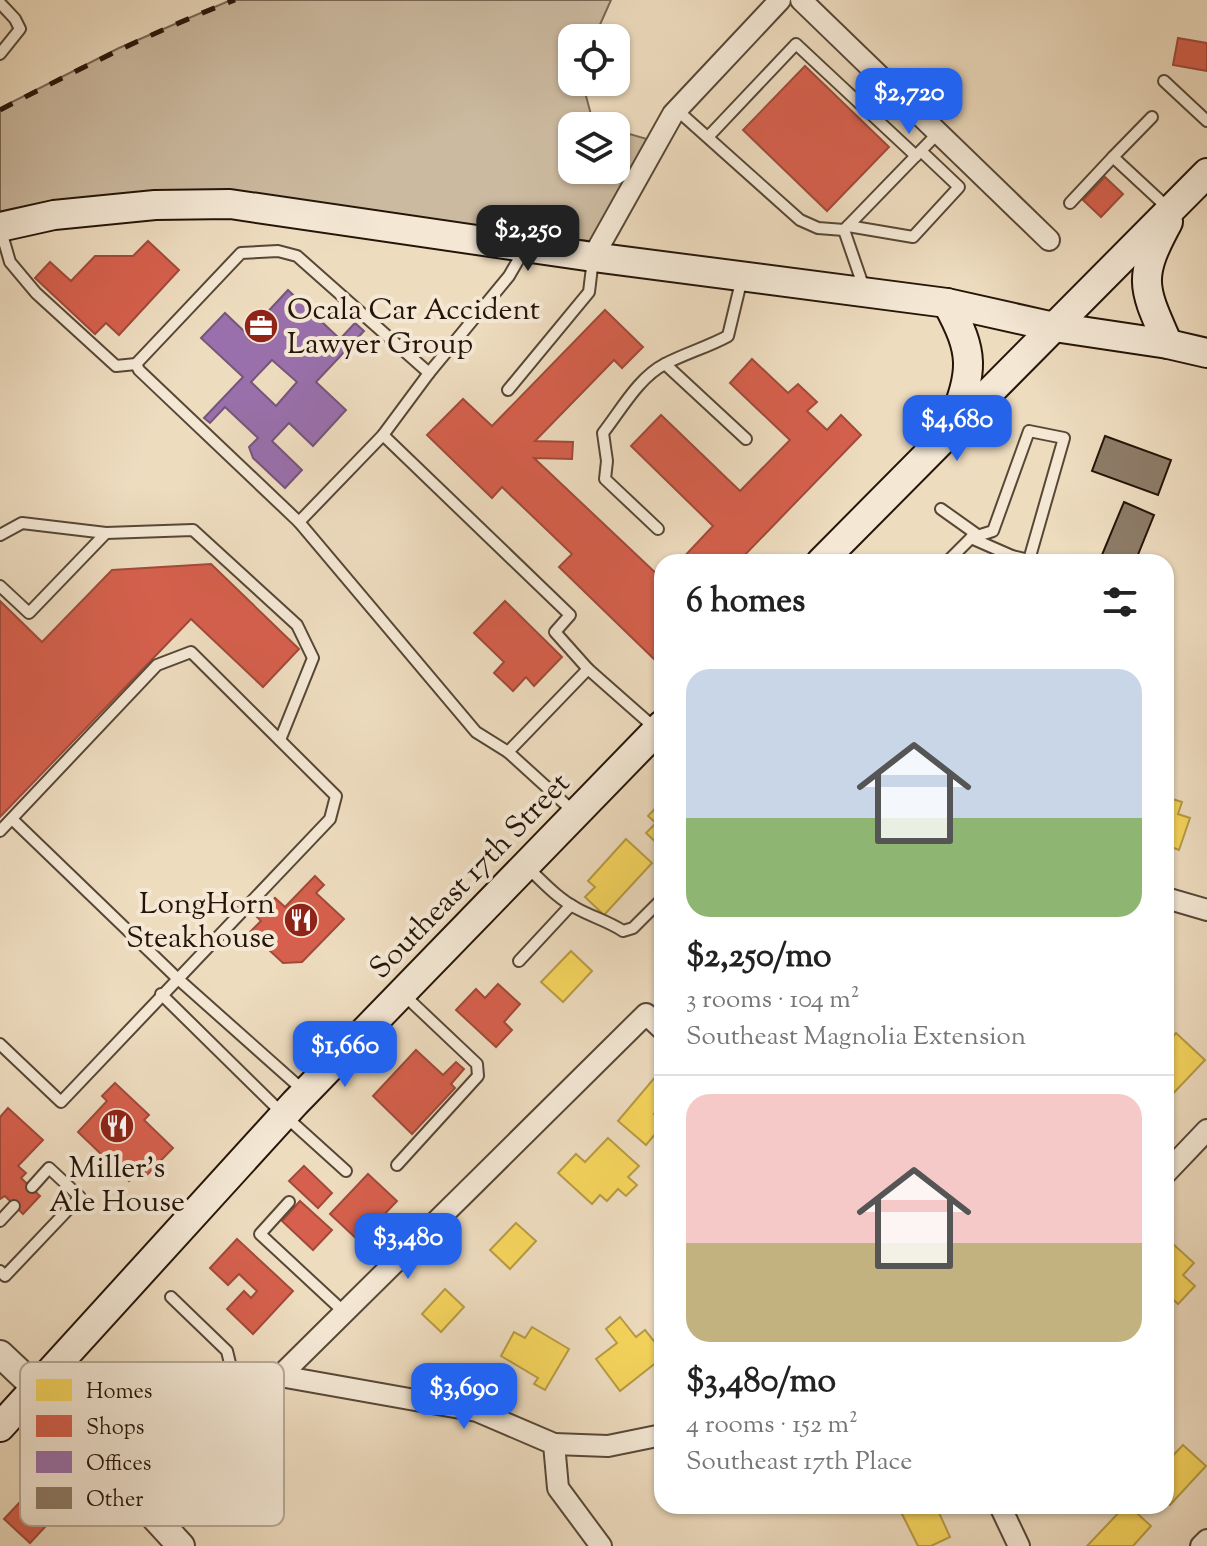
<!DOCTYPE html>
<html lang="en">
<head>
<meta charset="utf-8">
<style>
	:root { --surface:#fff; --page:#f2f2f2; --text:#222; --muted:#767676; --line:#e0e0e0; --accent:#2563eb }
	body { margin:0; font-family:"Sorts Mill Goudy",serif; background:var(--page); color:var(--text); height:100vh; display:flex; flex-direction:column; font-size:30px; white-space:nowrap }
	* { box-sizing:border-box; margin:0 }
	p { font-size:26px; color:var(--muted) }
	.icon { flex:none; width:44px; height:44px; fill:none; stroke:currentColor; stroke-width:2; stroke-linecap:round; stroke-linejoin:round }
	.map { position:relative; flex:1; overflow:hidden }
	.details { position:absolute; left:654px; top:554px; width:520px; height:960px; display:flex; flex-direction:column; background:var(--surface); border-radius:24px; box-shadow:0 2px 6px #0004 }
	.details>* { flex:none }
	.tools { position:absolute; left:558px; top:24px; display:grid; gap:16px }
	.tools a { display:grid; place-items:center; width:72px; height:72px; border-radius:16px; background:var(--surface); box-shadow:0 2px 6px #0004; font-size:40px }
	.price { position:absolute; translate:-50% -68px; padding:0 18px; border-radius:16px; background:var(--accent); color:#fff; font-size:26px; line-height:52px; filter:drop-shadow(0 2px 4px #0008) }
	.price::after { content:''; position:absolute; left:50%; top:48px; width:24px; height:18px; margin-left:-12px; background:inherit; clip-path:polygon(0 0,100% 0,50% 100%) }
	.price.current { background:#222; color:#fff }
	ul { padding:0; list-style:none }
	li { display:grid; align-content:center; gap:16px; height:424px; padding:0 32px }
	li+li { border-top:2px solid var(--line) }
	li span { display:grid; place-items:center; height:248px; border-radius:24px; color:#555 }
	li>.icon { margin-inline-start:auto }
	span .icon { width:144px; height:144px; fill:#fffc; stroke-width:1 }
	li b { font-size:34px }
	h2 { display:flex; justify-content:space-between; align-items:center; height:96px; padding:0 32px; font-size:34px }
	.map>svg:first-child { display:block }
</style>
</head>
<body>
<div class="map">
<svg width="1207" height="1546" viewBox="0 0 1207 1546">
	<rect width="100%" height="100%" fill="#eedcbf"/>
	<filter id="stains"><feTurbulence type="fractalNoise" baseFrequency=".0025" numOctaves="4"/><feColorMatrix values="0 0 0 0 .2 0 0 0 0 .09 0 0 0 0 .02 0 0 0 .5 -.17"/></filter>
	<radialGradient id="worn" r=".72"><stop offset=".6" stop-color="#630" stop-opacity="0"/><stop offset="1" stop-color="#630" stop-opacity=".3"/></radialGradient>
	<path fill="#ccbaa0" stroke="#786854" stroke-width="2" d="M 231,0 L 611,0 L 594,38 L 572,38 L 572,82 L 586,82 L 586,96 L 593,122 L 604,126 L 572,126 L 572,170 L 616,170 L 616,130 L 647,139 L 590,241 L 472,229 L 228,194 L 0,217 L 0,108 L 119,48 Z"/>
	<g fill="#f6d55c" stroke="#b79b43" stroke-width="2">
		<path d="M 1166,797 L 1182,802 L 1178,814 L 1190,818 L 1179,850 L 1166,845 Z"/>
		<path d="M 662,801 L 662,848 L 646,833 L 656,823 L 648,816 Z"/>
		<path d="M 626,839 L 652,863 L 604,915 L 585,897 L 595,887 L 588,881 Z"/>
		<path d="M 571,951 L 592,971 L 563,1002 L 541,982 Z"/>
		<path d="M 1176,1033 L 1205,1060 L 1166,1101 L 1166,1044 Z"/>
		<path d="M 662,1069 L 662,1105 L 654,1114 L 662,1121 L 662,1126 L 646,1145 L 618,1121 Z"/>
		<path d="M 608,1138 L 639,1166 L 628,1177 L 637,1185 L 626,1196 L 618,1189 L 607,1201 L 600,1195 L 592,1204 L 558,1173 L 576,1154 L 585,1162 Z"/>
		<path d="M 516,1223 L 536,1241 L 510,1269 L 490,1250 Z"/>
		<path d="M 1173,1244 L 1194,1263 L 1183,1275 L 1195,1286 L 1178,1304 L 1166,1293 L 1166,1252 Z"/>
		<path d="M 445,1289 L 464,1307 L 441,1332 L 422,1314 Z"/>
		<path d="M 620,1317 L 636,1337 L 645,1330 L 662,1351 L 662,1358 L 620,1391 L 596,1359 L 617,1343 L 606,1329 Z"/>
		<path d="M 532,1327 L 569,1349 L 545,1390 L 534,1384 L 538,1378 L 501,1356 L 514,1332 L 525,1338 Z"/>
		<path d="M 1183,1445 L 1206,1466 L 1170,1505 L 1166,1502 L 1166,1463 Z"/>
		<path d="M 910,1506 L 936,1506 L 950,1537 L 931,1546 L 918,1546 L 901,1512 Z"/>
		<path d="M 1125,1506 L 1129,1506 L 1151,1526 L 1133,1546 L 1087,1546 Z"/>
	</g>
	<g fill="#d6604d" stroke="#a14a39" stroke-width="2">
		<path d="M 1178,38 L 1207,43 L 1207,71 L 1173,65 Z"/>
		<path d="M 805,66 L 889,147 L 827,211 L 743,130 Z"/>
		<path d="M 1105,177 L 1123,194 L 1101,217 L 1083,200 Z"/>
		<path d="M 148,241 L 179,270 L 119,335 L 106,323 L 95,334 L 35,278 L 50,262 L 71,281 L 95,256 L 133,256 Z"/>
		<path d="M 605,310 L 643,347 L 622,368 L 614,360 L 535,441 L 573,442 L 572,459 L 534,458 L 662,579 L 662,651 L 654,659 L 559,567 L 572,554 L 502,487 L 492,498 L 427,435 L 463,399 L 492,426 Z"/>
		<path d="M 752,359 L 788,393 L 798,384 L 817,402 L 807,411 L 827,430 L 841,415 L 861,435 L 738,562 L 679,562 L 713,526 L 631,446 L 661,415 L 740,491 L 790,440 L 730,383 Z"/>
		<path d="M 211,564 L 299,649 L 263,687 L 191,619 L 0,817 L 0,601 L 42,642 L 112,570 Z"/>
		<path d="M 505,601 L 562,657 L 534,686 L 526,677 L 513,691 L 494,673 L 504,662 L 474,633 Z"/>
		<path d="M 315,876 L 324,885 L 316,893 L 344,919 L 302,962 L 283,963 L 250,932 L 261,921 L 257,917 L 275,898 L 285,907 Z"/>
		<path d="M 498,984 L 520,1004 L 504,1022 L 512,1030 L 496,1047 L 456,1010 L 476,989 L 485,998 Z"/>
		<path d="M 416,1050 L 443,1075 L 456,1062 L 464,1069 L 451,1084 L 455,1088 L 412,1134 L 373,1096 Z"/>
		<path d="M 115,1083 L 149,1115 L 144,1120 L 173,1148 L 146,1176 L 139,1170 L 129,1181 L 78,1132 L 107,1101 L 102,1096 Z"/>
		<path d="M 8,1108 L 43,1140 L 18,1166 L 26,1173 L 21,1178 L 40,1196 L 23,1214 L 5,1196 L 0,1199 L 0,1117 Z"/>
		<path d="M 304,1166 L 332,1193 L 318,1208 L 289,1181 Z"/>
		<path d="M 368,1174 L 397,1201 L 359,1241 L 330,1214 Z"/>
		<path d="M 300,1201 L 332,1230 L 313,1250 L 282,1221 Z"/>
		<path d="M 237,1239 L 293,1291 L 253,1334 L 227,1309 L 244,1291 L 251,1298 L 257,1291 L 239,1274 L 228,1285 L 210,1268 Z"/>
		<path d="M 51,1469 L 89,1504 L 72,1522 L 60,1511 L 30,1543 L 4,1519 Z"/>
	</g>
	<path fill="#9970ab" stroke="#76557a" stroke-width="2" fill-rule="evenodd" d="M 288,290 L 340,339 L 355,323 L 364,331 L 316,382 L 346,410 L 313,446 L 289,423 L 272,441 L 302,470 L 285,488 L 253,458 L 249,447 L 258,438 L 225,407 L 210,423 L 204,418 L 243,377 L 201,338 L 225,313 L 247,334 ZM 272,360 L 297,382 L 276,406 L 251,382 Z"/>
	<g fill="#8e7c68" stroke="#251509" stroke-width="2">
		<path d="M 1105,436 L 1171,460 L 1158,495 L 1092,471 Z"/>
		<path d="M 1124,502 L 1154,515 L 1135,562 L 1099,562 Z"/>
	</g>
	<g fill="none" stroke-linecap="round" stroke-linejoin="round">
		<g stroke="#574736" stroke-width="14">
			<g id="service">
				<path d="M 0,3 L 15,19 L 20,29 L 0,54"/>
				<path d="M 1164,81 L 1207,121"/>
				<path d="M 677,110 L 800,220 L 818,228 L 844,230 L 938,133"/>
				<path d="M 708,137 L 796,44 L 916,156"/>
				<path d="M 1113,157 L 1152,117"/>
				<path d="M 1070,203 L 1113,157 L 1168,208"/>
				<path d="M 848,226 L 913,237 L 959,187 L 921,151"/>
				<path d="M 844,230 L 865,291"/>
				<path d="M 1,231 L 10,262 L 36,293 L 116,366 L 136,364"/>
				<path d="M 524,250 L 509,276 L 429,373 L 297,256 L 278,251 L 241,253 L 136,364 L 139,370 L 299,522 L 383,435 L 570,615 L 555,632 L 588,669"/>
				<path d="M 665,364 L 746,439"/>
				<path d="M 508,390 L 589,292 L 593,259"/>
				<path d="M 383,435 L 429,373"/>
				<path d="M 941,509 L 979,536"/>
				<path d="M 299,522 L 476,732 L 508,752"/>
				<path d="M 658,529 L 605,479 L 607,461 L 603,433 C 621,410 639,377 665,364 C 686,353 708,347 728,336 L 742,278"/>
				<path d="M 0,535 L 22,523 L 106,533 L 193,530 L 297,625 L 313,658 L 280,740"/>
				<path d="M 971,538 L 1012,556"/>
				<path d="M 947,562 L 971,538 L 993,531 L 1029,431 L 1064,438 L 1029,560 L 1012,556 L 1010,562"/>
				<path d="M 0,586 L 29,613 L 106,533"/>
				<path d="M 649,741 L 662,754"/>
				<path d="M 574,812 L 508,752 L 588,669 L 656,729"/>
				<path d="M 12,819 L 177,978 L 304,1091"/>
				<path d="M 0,831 L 157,665 L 191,652 L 336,796 L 330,819 L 61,1102 L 0,1044"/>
				<path d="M 527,867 C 542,881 557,898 576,908 C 592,917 608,921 623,931 L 633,928 L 662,899"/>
				<path d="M 519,961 L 571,905"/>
				<path d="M 161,994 L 284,1115 L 346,1171"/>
				<path d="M 397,1165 L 478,1076 L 477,1064 L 403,994"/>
				<path d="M 289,1202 L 260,1234 L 344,1312"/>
				<path d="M 0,1221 L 14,1206"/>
				<path d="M 0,1271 L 5,1276 L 80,1197 L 49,1168 L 32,1187"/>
				<path d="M 171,1297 L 227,1351 L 237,1392"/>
			</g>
		</g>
		<g stroke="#574736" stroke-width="24">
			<g id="minor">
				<path d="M 801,0 L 1049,240"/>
				<path d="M 593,257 L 673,114 L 780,0"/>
				<path d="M 1166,898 L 1207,910"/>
				<path d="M 1166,1173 L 1207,1130"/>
				<path d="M 280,1376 L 477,1411 L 554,1444 L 558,1488 L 601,1546"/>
				<path d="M 554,1444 L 608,1446 L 662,1435"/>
				<path d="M 103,1460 L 131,1437 L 171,1417 L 280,1376 L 646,1014 L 662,1029"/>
				<path d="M 1000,1506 L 1019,1546"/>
				<path d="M 1201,1546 L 1207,1540"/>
			</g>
		</g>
		<g stroke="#574736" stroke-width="30">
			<path id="tertiary" d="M 0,1354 L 34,1386 L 181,1546"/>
		</g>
		<g stroke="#251509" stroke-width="32">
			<g id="secondary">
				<path d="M 0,227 L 54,215 L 155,205 L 230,204 L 593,257 L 947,303 L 1054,327 L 1168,344 L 1207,353"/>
				<path d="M 947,303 C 975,354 973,370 953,423"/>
				<path d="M 1168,344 C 1143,287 1137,279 1168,222"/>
				<path d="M 821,562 L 1207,173"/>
				<path d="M 0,1427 L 295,1103 L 662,725"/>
			</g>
		</g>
		<use href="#service" stroke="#f4e8d5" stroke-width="10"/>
		<use href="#minor" stroke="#f4e8d5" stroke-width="20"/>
		<use href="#tertiary" stroke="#f4e8d5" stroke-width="26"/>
		<use href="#secondary" stroke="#f4e8d5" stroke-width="28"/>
		<path stroke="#251509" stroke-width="5" stroke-dasharray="14 14" stroke-linecap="butt" d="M 0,110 C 77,70 154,31 235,0"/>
	</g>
	<defs>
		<g id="office-disc" transform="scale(1.8)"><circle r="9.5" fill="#8f2418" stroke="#f4e8d5"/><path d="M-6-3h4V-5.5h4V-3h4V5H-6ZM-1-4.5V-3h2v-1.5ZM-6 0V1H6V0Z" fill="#fff"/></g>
		<g id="restaurant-disc" transform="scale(1.8)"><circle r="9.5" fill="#8f2418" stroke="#f4e8d5"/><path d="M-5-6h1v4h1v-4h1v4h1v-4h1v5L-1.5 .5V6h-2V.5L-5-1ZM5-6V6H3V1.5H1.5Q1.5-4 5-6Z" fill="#fff"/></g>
	</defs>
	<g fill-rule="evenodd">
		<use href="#office-disc" x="261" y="326"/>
		<use href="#restaurant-disc" x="301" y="920"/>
		<use href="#restaurant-disc" x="117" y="1126"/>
	</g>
	<g text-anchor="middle" stroke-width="8" stroke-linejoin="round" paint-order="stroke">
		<g font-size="30" fill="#251509" stroke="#f4e8d5" text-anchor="start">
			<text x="287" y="319">Ocala Car Accident<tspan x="287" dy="34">Lawyer Group</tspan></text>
			<text x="275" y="913" text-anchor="end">LongHorn<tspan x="275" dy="34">Steakhouse</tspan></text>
			<text x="117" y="1177" text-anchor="middle">Miller's<tspan x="117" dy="34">Ale House</tspan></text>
		</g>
		<g font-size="30" fill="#251509" stroke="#f4e8d5">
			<text transform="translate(469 875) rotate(-46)" y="10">Southeast 17th Street</text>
		</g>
	</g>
	<rect x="20" y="1362" width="264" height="164" rx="12" fill="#f4e8d5" stroke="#b6a998" stroke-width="2"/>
	<rect x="36" y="1379" width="36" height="22" fill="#f6d55c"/>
	<rect x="36" y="1415" width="36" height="22" fill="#d6604d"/>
	<rect x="36" y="1451" width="36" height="22" fill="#9970ab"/>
	<rect x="36" y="1487" width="36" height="22" fill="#8e7c68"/>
	<g font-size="22" fill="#251509">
		<text x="86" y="1398">Homes</text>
		<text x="86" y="1434">Shops</text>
		<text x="86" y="1470">Offices</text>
		<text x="86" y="1506">Other</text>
	</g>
	<rect width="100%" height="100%" filter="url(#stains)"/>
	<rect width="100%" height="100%" fill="url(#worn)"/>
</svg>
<div class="tools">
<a><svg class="icon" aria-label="locate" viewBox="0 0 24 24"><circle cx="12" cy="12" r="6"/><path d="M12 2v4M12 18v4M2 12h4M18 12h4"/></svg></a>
<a><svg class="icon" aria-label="layers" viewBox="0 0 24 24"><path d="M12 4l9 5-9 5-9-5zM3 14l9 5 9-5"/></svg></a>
</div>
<b class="price" style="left:909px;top:136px">$2,720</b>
<b class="price current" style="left:528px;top:273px">$2,250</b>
<b class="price" style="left:957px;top:463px">$4,680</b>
<b class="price" style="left:345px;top:1089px">$1,660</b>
<b class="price" style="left:408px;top:1281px">$3,480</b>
<b class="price" style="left:464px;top:1431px">$3,690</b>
<section class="details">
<h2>6 homes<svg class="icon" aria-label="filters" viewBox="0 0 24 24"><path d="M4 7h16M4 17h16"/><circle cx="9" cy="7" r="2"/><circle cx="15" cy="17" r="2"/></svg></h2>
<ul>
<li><span style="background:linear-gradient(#c9d6e8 60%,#8fb573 0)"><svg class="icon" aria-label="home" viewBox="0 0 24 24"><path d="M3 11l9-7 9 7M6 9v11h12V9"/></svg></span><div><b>$2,250/mo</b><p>3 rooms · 104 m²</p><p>Southeast Magnolia Extension</p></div></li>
<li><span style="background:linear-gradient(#f6c9c9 60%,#c2b280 0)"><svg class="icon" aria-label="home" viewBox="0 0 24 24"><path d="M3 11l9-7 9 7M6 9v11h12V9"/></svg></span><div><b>$3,480/mo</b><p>4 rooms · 152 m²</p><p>Southeast 17th Place</p></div></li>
</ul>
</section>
</div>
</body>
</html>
